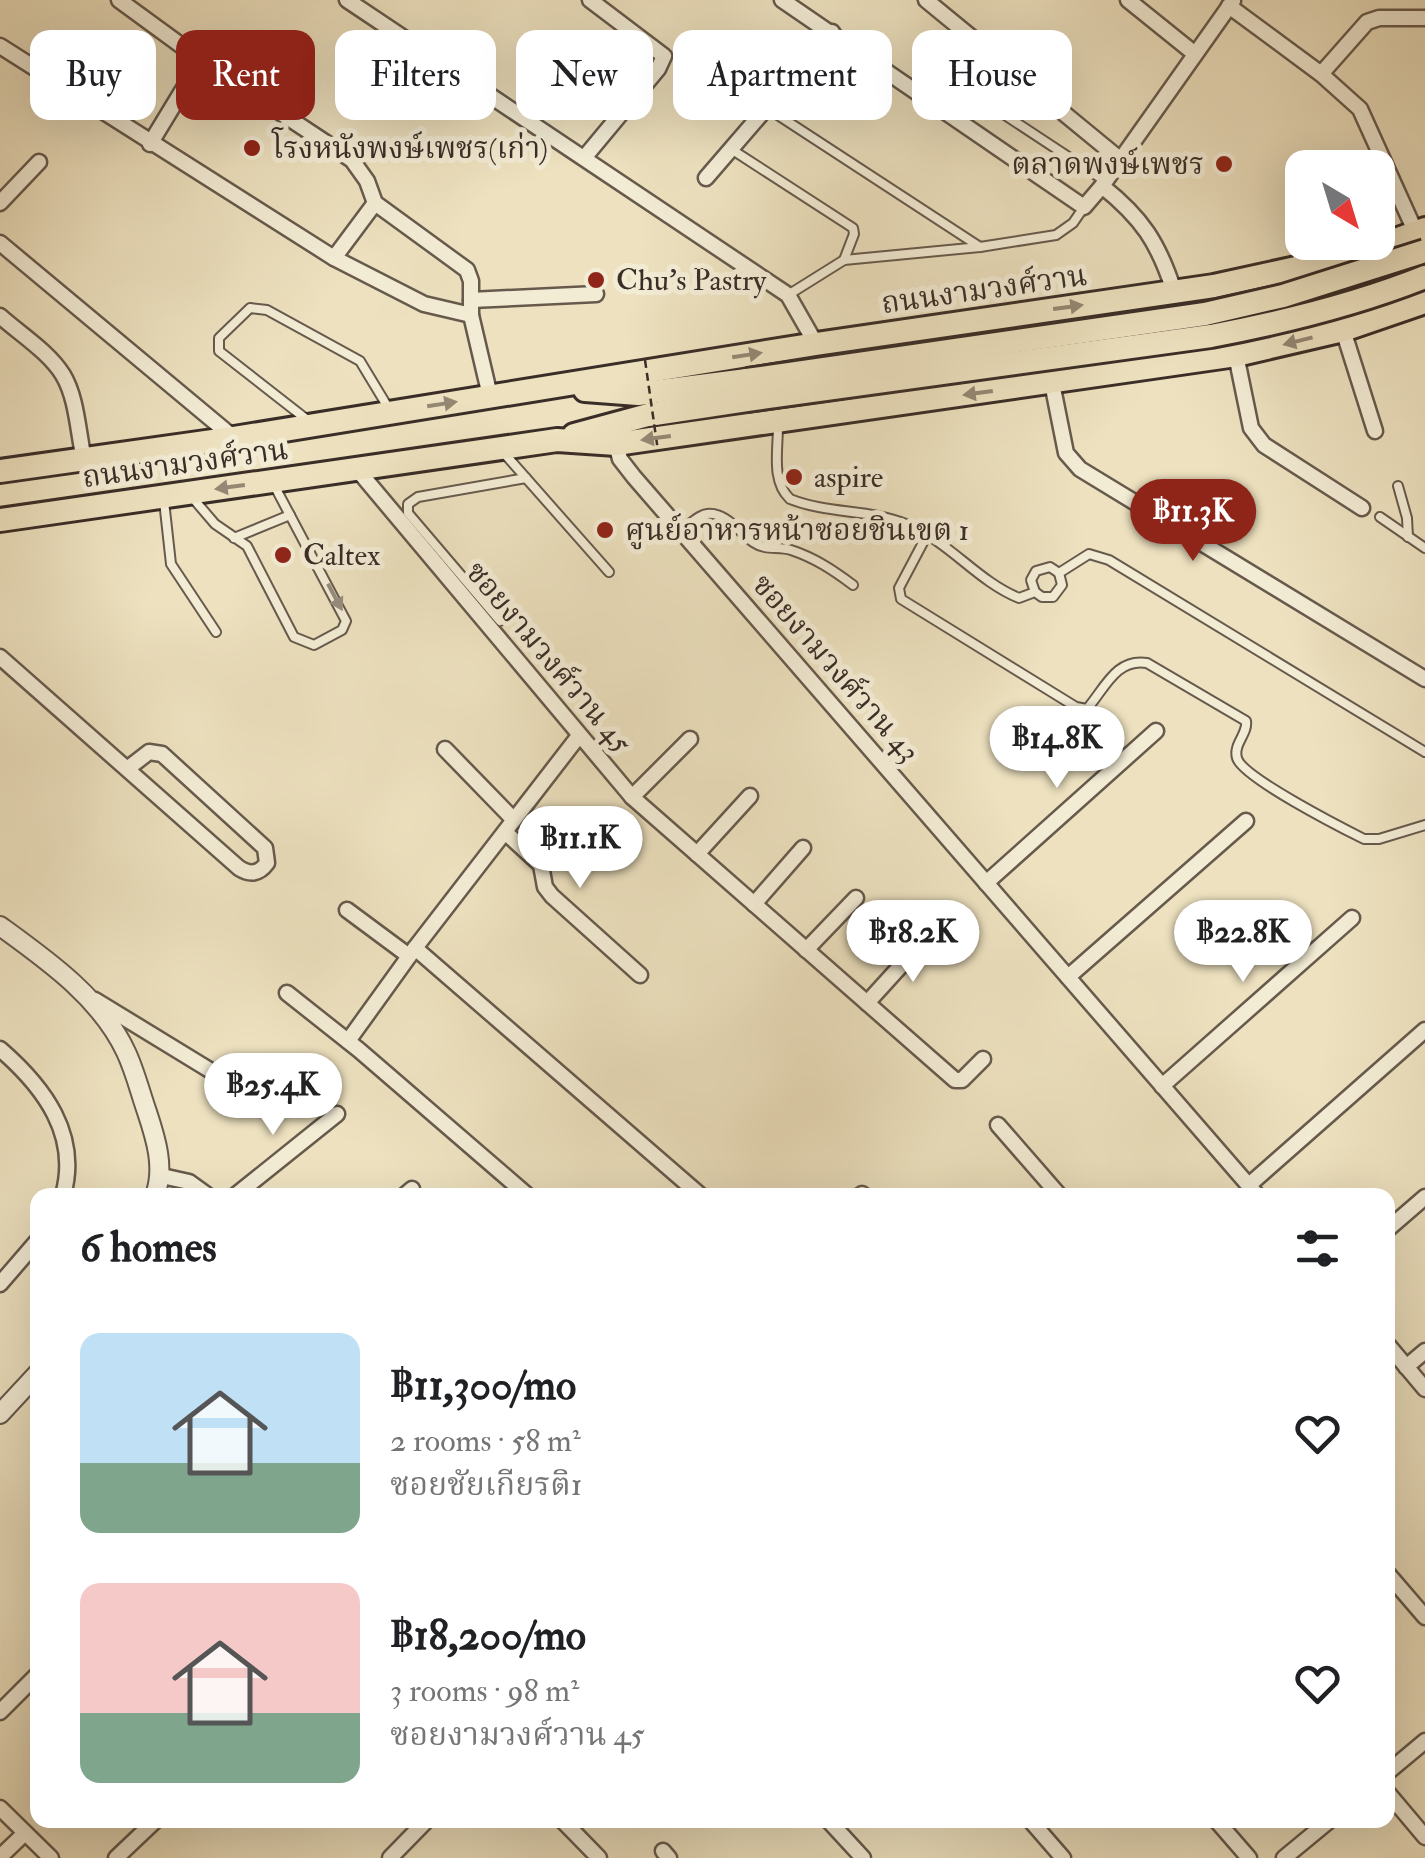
<!DOCTYPE html>
<html lang="en">
<head>
<meta charset="utf-8">
<style>
	:root { --surface:#fff; --page:#f6f6f6; --text:#202124; --muted:#757577; --accent:#8f2418 }
	body { margin:0; font-family:"IM FELL Double Pica","Noto Serif Thai",serif; background:var(--page); color:var(--text); height:100vh; display:flex; flex-direction:column; font-size:38px; white-space:nowrap }
	* { box-sizing:border-box; margin:0 }
	p { font-size:32px; color:var(--muted) }
	.icon { flex:none; width:55px; height:55px; fill:none; stroke:currentColor; stroke-width:2; stroke-linecap:round; stroke-linejoin:round }
	.map { position:relative; flex:1; overflow:hidden }
	.drawer { position:absolute; left:30px; top:1188px; width:1365px; height:640px; display:flex; flex-direction:column; background:var(--surface); border-radius:20px; box-shadow:0 10px 40px #0002 }
	.drawer>* { flex:none }
	.hud { position:absolute; left:30px; top:30px; width:1365px; height:90px; display:flex; gap:20px }
	.needle { width:65px; rotate:142deg }
	.tools { position:absolute; left:1285px; top:150px; display:grid; gap:20px }
	.tools a { display:grid; place-items:center; width:110px; height:110px; border-radius:20px; background:var(--surface); box-shadow:0 10px 40px #0002; font-size:50px }
	.price { position:absolute; translate:-50% -85px; padding:0 22px; border-radius:35px; background:#fff; color:#222; font-size:32px; line-height:65px; filter:drop-shadow(0 2px 5px #0008) }
	.price::after { content:''; position:absolute; left:50%; top:60px; width:30px; height:22px; margin-left:-15px; background:inherit; clip-path:polygon(0 0,100% 0,50% 100%) }
	.price.selected { background:var(--accent); color:#fff }
	ul { padding:0; list-style:none }
	li { display:flex; align-items:center; gap:30px; height:250px; padding:0 50px }
	li span { display:grid; place-items:center; flex:none; width:280px; height:200px; border-radius:20px; color:#555 }
	li>.icon { margin-inline-start:auto }
	span .icon { width:120px; height:120px; fill:#fffc; stroke-width:1 }
	li b { font-size:42px }
	h2 { display:flex; justify-content:space-between; align-items:center; height:120px; padding:0 50px; font-size:42px }
	.chip { padding:0 35px; border-radius:20px; background:var(--surface); box-shadow:0 10px 40px #0002; font-size:35px; line-height:90px }
	.chip.selected { background:var(--accent); color:#fff }
	.map>svg:first-child { display:block }
</style>
</head>
<body>
<div class="map">
<svg width="1425" height="1858" viewBox="0 0 1425 1858">
	<rect width="100%" height="100%" fill="#ede1bf"/>
	<filter id="stains"><feTurbulence type="fractalNoise" baseFrequency=".002" numOctaves="4"/><feColorMatrix values="0 0 0 0 .2 0 0 0 0 .09 0 0 0 0 .02 0 0 0 .5 -.17"/></filter>
	<radialGradient id="worn" r=".72"><stop offset=".6" stop-color="#630" stop-opacity="0"/><stop offset="1" stop-color="#630" stop-opacity=".3"/></radialGradient>
	<g fill="none" stroke-linecap="round" stroke-linejoin="round">
		<g stroke="#675a4d" stroke-width="12">
			<g id="service">
				<path d="M 970,92 L 1105,181"/>
				<path d="M 767,108 L 980,247"/>
				<path d="M 731,149 L 853,228 L 854,234 L 844,260"/>
				<path d="M 788,295 L 844,260 L 980,247 L 1056,235 L 1073,223 L 1084,207"/>
				<path d="M 306,419 L 219,351 L 219,338 L 250,308 L 267,310 L 360,361 L 389,409"/>
				<path d="M 778,426 C 778,451 771,481 790,499 C 828,514 869,509 906,524 C 949,541 977,581 1019,598 L 1035,592 L 1042,597 L 1053,597 L 1062,585 L 1059,573"/>
				<path d="M 503,452 L 609,572"/>
				<path d="M 1398,486 L 1407,518 L 1408,537"/>
				<path d="M 191,496 L 215,524 L 247,546 L 294,637 L 314,645 L 342,630 L 346,621 L 274,485"/>
				<path d="M 164,501 L 171,564 L 216,632"/>
				<path d="M 1380,517 L 1425,548"/>
				<path d="M 681,531 C 688,526 698,515 707,514 C 726,512 739,532 753,542 C 766,551 777,546 791,550 C 815,558 833,570 853,585"/>
				<path d="M 927,535 L 899,588 L 901,599 L 1076,707 L 1087,709 C 1105,688 1116,658 1147,663 L 1246,721 C 1248,734 1233,744 1237,758 C 1242,777 1342,828 1364,839 L 1379,839 L 1425,825"/>
				<path d="M 234,538 L 290,515"/>
				<path d="M 1059,573 L 1089,554 L 1109,560 L 1425,752"/>
				<path d="M 1035,592 L 1031,580 L 1036,571 L 1050,567 L 1059,573"/>
				<path d="M 500,621 L 408,513 L 408,504 L 418,497 L 526,478"/>
			</g>
		</g>
		<g stroke="#675a4d" stroke-width="19">
			<g id="minor">
				<path d="M 119,0 L 201,60 L 352,160 L 367,181 L 375,203 L 467,270 L 471,281 L 471,315 L 490,396"/>
				<path d="M 347,0 L 788,295 L 816,344"/>
				<path d="M 782,0 L 1084,207 L 1102,186 C 1142,218 1158,242 1174,291"/>
				<path d="M 926,0 L 1122,161"/>
				<path d="M 1128,0 L 1195,54"/>
				<path d="M 1229,6 L 1321,74 L 1360,109 L 1416,233"/>
				<path d="M 0,46 L 334,258 L 424,304 L 471,315"/>
				<path d="M 1321,74 L 1367,22 L 1379,18 L 1425,18"/>
				<path d="M 150,144 L 201,60"/>
				<path d="M 584,158 L 658,69 L 664,56 L 590,0"/>
				<path d="M 706,178 L 832,32"/>
				<path d="M 1102,186 L 1233,1"/>
				<path d="M 0,203 L 39,162"/>
				<path d="M 0,243 L 234,438"/>
				<path d="M 334,258 L 375,203"/>
				<path d="M 471,300 L 596,294"/>
				<path d="M 0,316 C 20,334 49,352 63,375 C 77,398 78,433 84,459"/>
				<path d="M 1343,330 L 1375,431"/>
				<path d="M 1236,355 L 1251,428 L 1264,445 L 1362,508"/>
				<path d="M 1052,383 L 1066,453 L 1080,469 L 1425,679"/>
				<path d="M 616,444 L 620,459 L 634,477 L 1257,1195"/>
				<path d="M 356,468 L 632,797 L 955,1080 L 962,1080 L 983,1059"/>
				<path d="M 0,657 L 239,868 C 250,875 259,874 267,863 L 265,848 L 162,754 L 149,752 L 127,769"/>
				<path d="M 445,749 L 514,820"/>
				<path d="M 632,797 L 690,739"/>
				<path d="M 505,832 L 541,865 L 545,887 L 552,896 L 640,975"/>
				<path d="M 697,854 L 750,796"/>
				<path d="M 986,883 L 1156,731"/>
				<path d="M 754,904 L 803,848"/>
				<path d="M 347,910 L 409,956"/>
				<path d="M 415,948 L 700,1195"/>
				<path d="M 806,950 L 856,898"/>
				<path d="M 1068,977 L 1246,821"/>
				<path d="M 287,993 L 359,1050 L 527,1195"/>
				<path d="M 95,1000 L 239,1088"/>
				<path d="M 867,1003 L 926,938"/>
				<path d="M 348,1041 L 415,948 L 578,737"/>
				<path d="M 0,1049 C 44,1087 80,1135 63,1195"/>
				<path d="M 1162,1086 L 1352,918"/>
				<path d="M 998,1125 L 1059,1195"/>
				<path d="M 162,1176 L 189,1182 L 207,1195"/>
				<path d="M 1249,1185 L 1425,1030"/>
				<path d="M 862,1194 L 863,1195"/>
				<path d="M 236,1195 L 337,1114"/>
				<path d="M 405,1195 L 412,1189"/>
				<path d="M 1388,1229 L 1425,1197"/>
				<path d="M 0,1284 L 38,1240"/>
				<path d="M 1388,1345 L 1425,1389"/>
				<path d="M 1406,1367 L 1425,1351"/>
				<path d="M 1388,1574 L 1425,1617"/>
				<path d="M 0,1712 L 38,1674"/>
				<path d="M 1388,1772 L 1425,1741"/>
				<path d="M 1388,1793 L 1425,1837"/>
				<path d="M 0,1808 L 51,1858"/>
				<path d="M 562,1820 L 599,1858"/>
				<path d="M 828,1820 L 863,1858"/>
				<path d="M 1030,1820 L 1063,1858"/>
				<path d="M 1216,1820 L 1249,1858"/>
				<path d="M 663,1851 L 669,1858"/>
				<path d="M 0,1857 L 25,1833"/>
				<path d="M 116,1858 L 156,1820"/>
				<path d="M 390,1858 L 427,1820"/>
				<path d="M 1284,1858 L 1330,1820"/>
			</g>
		</g>
		<g stroke="#675a4d" stroke-width="22">
			<g id="tertiary">
				<path d="M 0,926 C 47,960 101,998 126,1052 C 135,1071 140,1092 147,1112 C 156,1139 165,1168 155,1195"/>
				<path d="M 0,1414 L 38,1373"/>
			</g>
		</g>
		<g stroke="#3a2d27" stroke-width="28">
			<g id="primary">
				<path d="M 585,390 L 638,394 L 747,380"/>
				<path d="M 574,435 L 648,415 L 747,400"/>
				<path d="M 0,471 L 234,438 L 816,344 L 1214,286 L 1355,255 L 1425,229"/>
				<path d="M 0,520 L 557,440 L 616,444 L 1236,355 L 1343,330 L 1425,302"/>
			</g>
		</g>
		<use href="#service" stroke="#f3ecd5" stroke-width="8"/>
		<use href="#minor" stroke="#f3ecd5" stroke-width="14"/>
		<use href="#tertiary" stroke="#f3ecd5" stroke-width="18"/>
		<use href="#primary" stroke="#ede1bf" stroke-width="22"/>
		<g stroke="#3a2d27" stroke-width="28" stroke-linecap="butt">
			<g id="primary-bridge">
				<path d="M 747,380 L 1205,314 L 1283,296 L 1425,251"/>
				<path d="M 747,400 L 1211,336 C 1285,322 1355,305 1425,277"/>
			</g>
		</g>
		<path stroke="#3a2d27" stroke-width="2.5" stroke-dasharray="8 5" stroke-linecap="butt" d="M 645,360 L 658,451"/>
		<use href="#primary-bridge" stroke="#ede1bf" stroke-width="22"/>
	</g>
	<defs><path id="oneway-solid" d="M-6-.8H1V-3.2L6.5 0L1 3.2V.8H-6Z" transform="scale(2.5)"/></defs>
	<g fill="#948773">
		<use href="#oneway-solid" transform="translate(1068 307) rotate(-8)"/>
		<use href="#oneway-solid" transform="translate(1298 341) rotate(166)"/>
		<use href="#oneway-solid" transform="translate(747 355) rotate(-9)"/>
		<use href="#oneway-solid" transform="translate(978 393) rotate(172)"/>
		<use href="#oneway-solid" transform="translate(442 404) rotate(-9)"/>
		<use href="#oneway-solid" transform="translate(656 438) rotate(172)"/>
		<use href="#oneway-solid" transform="translate(230 487) rotate(172)"/>
	</g>
	<use fill="#968c7e" href="#oneway-solid" transform="translate(335 597) rotate(62)"/>
	<g fill="#8f2418" stroke="#f3ecd5" stroke-width="4">
		<circle cx="252" cy="148" r="10"/>
		<circle cx="1224" cy="164" r="10"/>
		<circle cx="596" cy="280" r="10"/>
		<circle cx="794" cy="477" r="10"/>
		<circle cx="605" cy="530" r="10"/>
		<circle cx="283" cy="555" r="10"/>
	</g>
	<g text-anchor="middle" stroke-width="10" stroke-linejoin="round" paint-order="stroke">
		<g font-size="30" fill="#3a2d27" stroke="#f3ecd5" text-anchor="start">
			<text x="272" y="158">โรงหนังพงษ์เพชร(เก่า)</text>
			<text x="1204" y="174" text-anchor="end">ตลาดพงษ์เพชร</text>
			<text x="616" y="290">Chu's Pastry</text>
			<text x="814" y="487">aspire</text>
			<text x="625" y="540">ศูนย์อาหารหน้าซอยชินเขต 1</text>
			<text x="303" y="565">Caltex</text>
		</g>
		<g font-size="30" fill="#3a2d27" stroke="#f3ecd5">
			<text transform="translate(984 289) rotate(-8)" y="10">ถนนงามวงศ์วาน</text>
			<text transform="translate(185 463) rotate(-8)" y="10">ถนนงามวงศ์วาน</text>
			<text transform="translate(549 657) rotate(50)" y="10">ซอยงามวงศ์วาน 45</text>
			<text transform="translate(836 668) rotate(49)" y="10">ซอยงามวงศ์วาน 43</text>
		</g>
	</g>
	<rect width="100%" height="100%" filter="url(#stains)"/>
	<rect width="100%" height="100%" fill="url(#worn)"/>
</svg>
<div class="tools">
<a><svg class="needle" viewBox="-14 -14 28 28"><path d="M0-13l5 13h-10z" fill="#e53935"/><path d="M0 13l5-13h-10z" fill="#757577"/></svg></a>
</div>
<b class="price selected" style="left:1193px;top:564px">฿11.3K</b>
<b class="price" style="left:1057px;top:791px">฿14.8K</b>
<b class="price" style="left:580px;top:891px">฿11.1K</b>
<b class="price" style="left:913px;top:985px">฿18.2K</b>
<b class="price" style="left:1243px;top:985px">฿22.8K</b>
<b class="price" style="left:273px;top:1138px">฿25.4K</b>
<div class="hud">
<a class="chip">Buy</a>
<a class="chip selected">Rent</a>
<a class="chip">Filters</a>
<a class="chip">New</a>
<a class="chip">Apartment</a>
<a class="chip">House</a>
</div>
<section class="drawer">
<h2>6 homes<svg class="icon" aria-label="filters" viewBox="0 0 24 24"><path d="M4 7h16M4 17h16"/><circle cx="9" cy="7" r="2"/><circle cx="15" cy="17" r="2"/></svg></h2>
<ul>
<li><span style="background:linear-gradient(#bfe0f5 65%,#7fa58c 0)"><svg class="icon" aria-label="home" viewBox="0 0 24 24"><path d="M3 11l9-7 9 7M6 9v11h12V9"/></svg></span><div><b>฿11,300/mo</b><p>2 rooms · 58 m²</p><p>ซอยชัยเกียรติ1</p></div><svg class="icon" aria-label="heart" viewBox="0 0 24 24"><path d="M12 20l-8-8c-3-5 5-10 8-4 3-6 11-1 8 4z"/></svg></li>
<li><span style="background:linear-gradient(#f6c9c9 65%,#7fa58c 0)"><svg class="icon" aria-label="home" viewBox="0 0 24 24"><path d="M3 11l9-7 9 7M6 9v11h12V9"/></svg></span><div><b>฿18,200/mo</b><p>3 rooms · 98 m²</p><p>ซอยงามวงศ์วาน 45</p></div><svg class="icon" aria-label="heart" viewBox="0 0 24 24"><path d="M12 20l-8-8c-3-5 5-10 8-4 3-6 11-1 8 4z"/></svg></li>
</ul>
</section>
</div>
</body>
</html>
